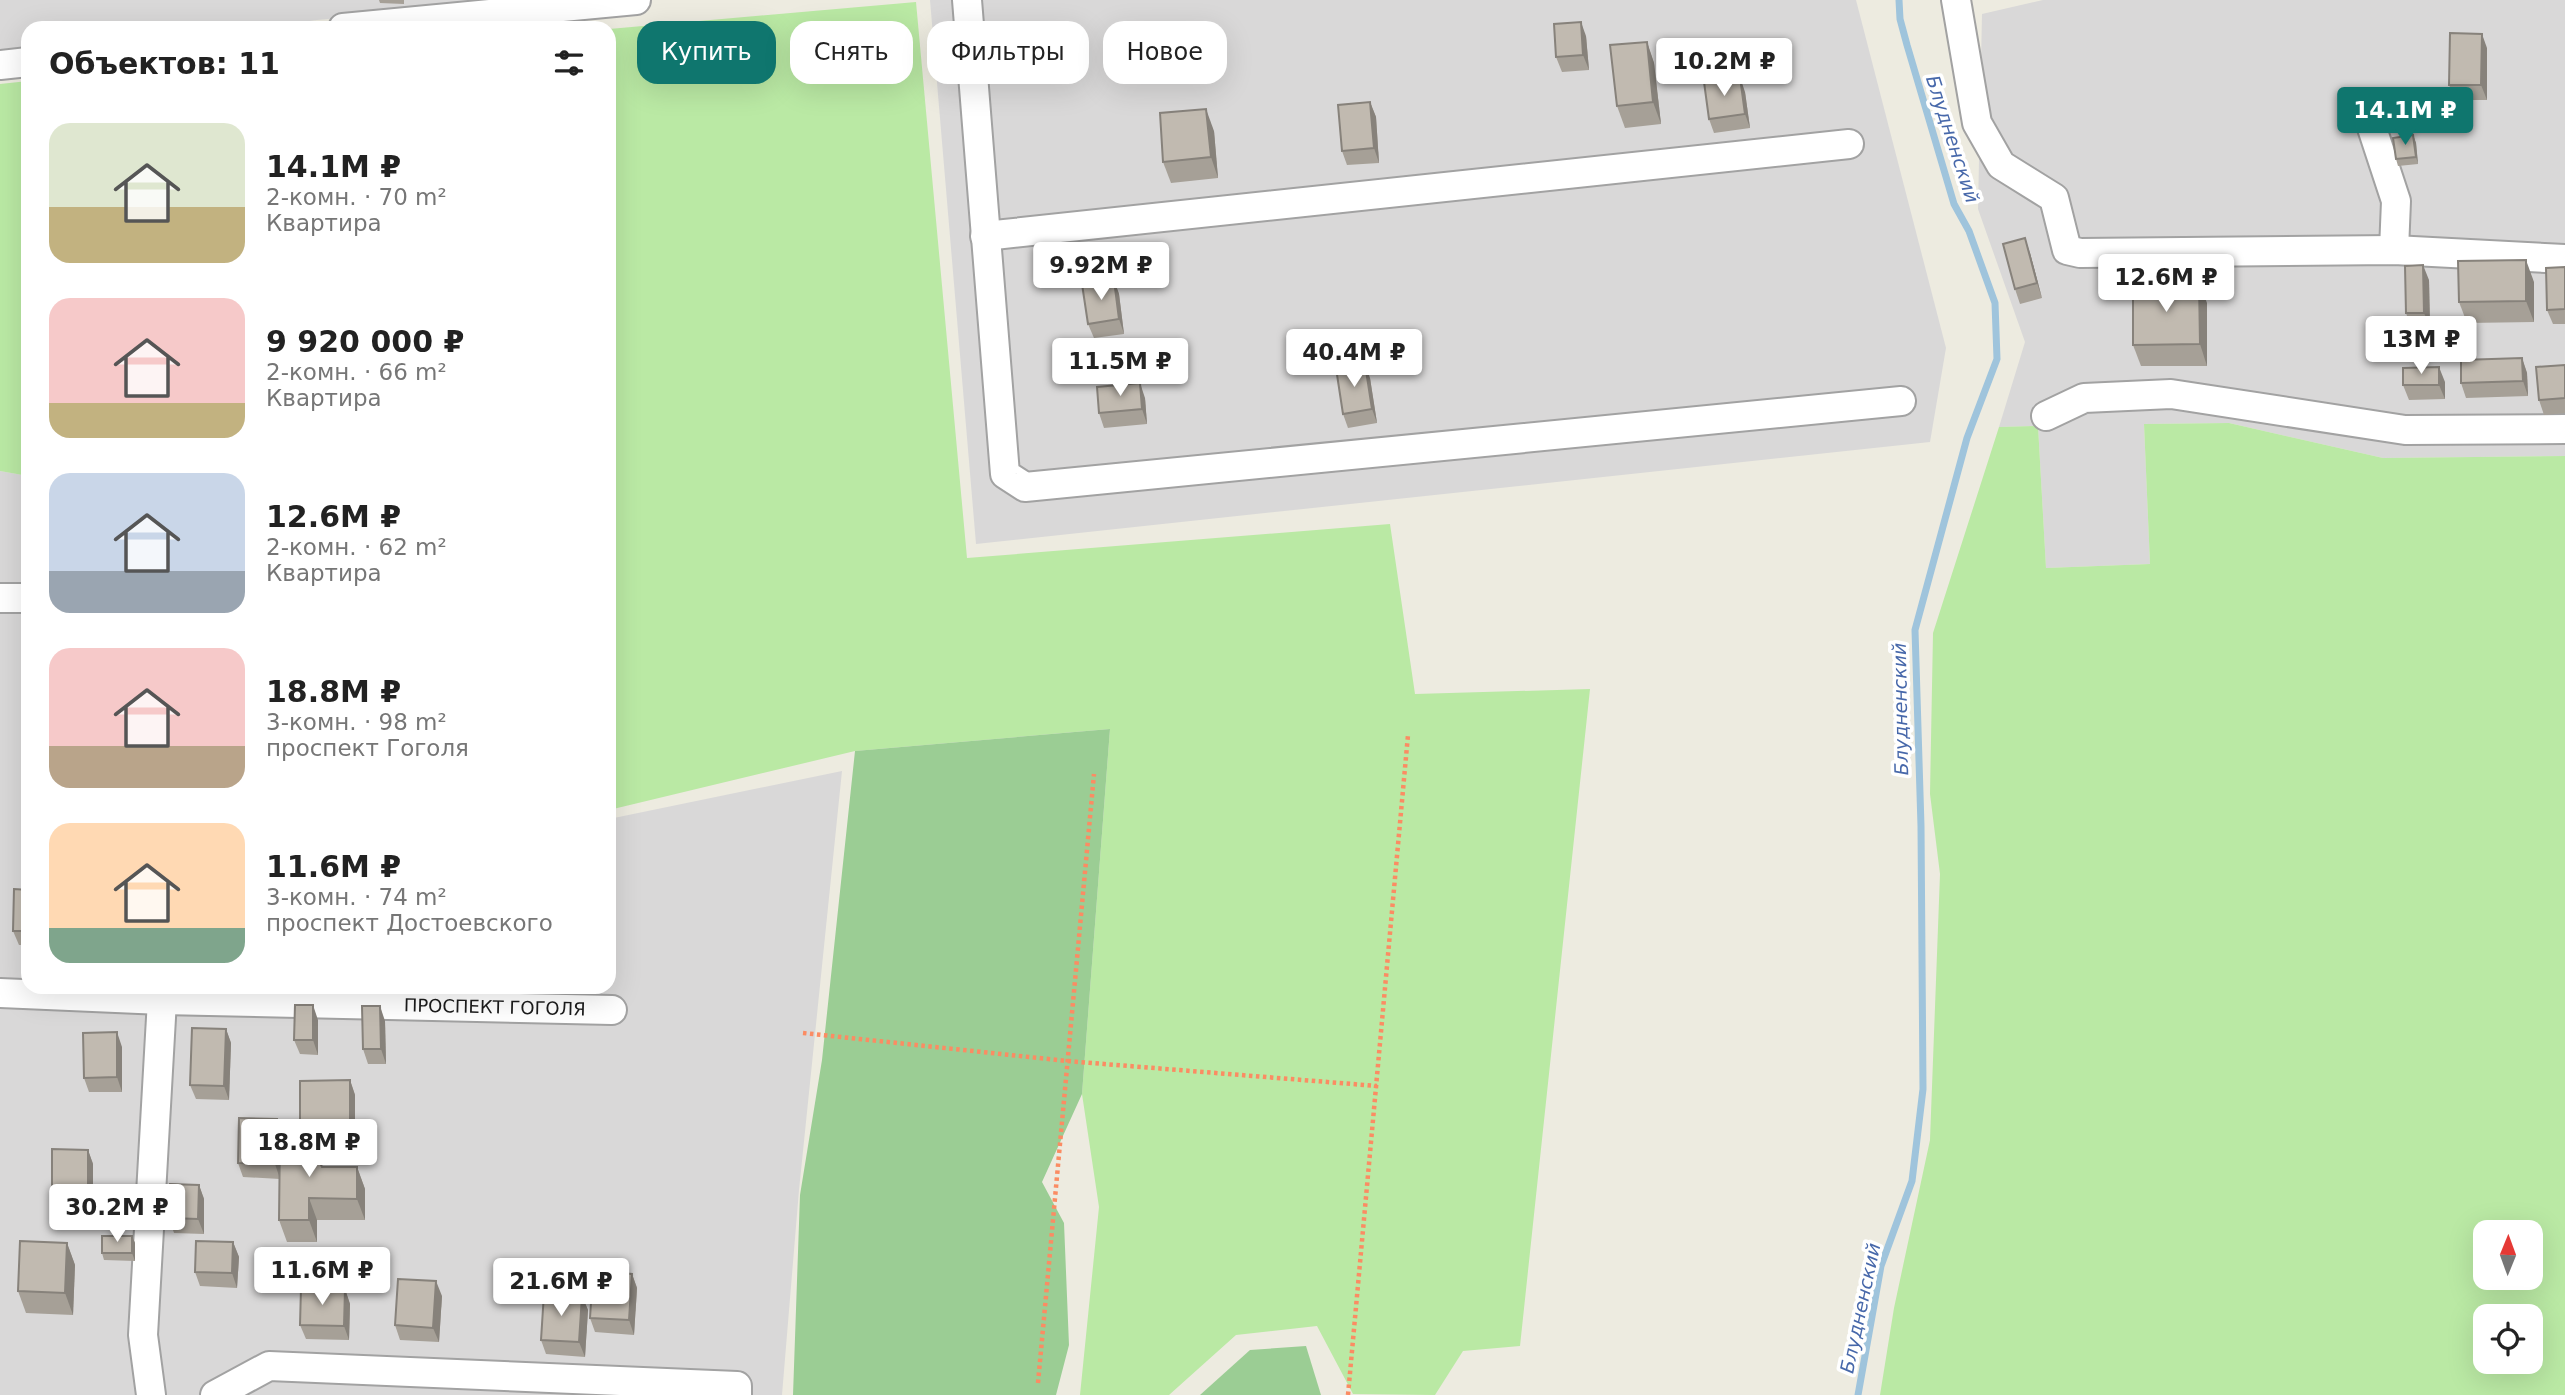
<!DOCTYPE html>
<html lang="ru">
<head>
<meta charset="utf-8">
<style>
	:root { --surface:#fff; --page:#f2f2f2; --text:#222; --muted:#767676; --accent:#0f766e }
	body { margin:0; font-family:"DejaVu Sans",sans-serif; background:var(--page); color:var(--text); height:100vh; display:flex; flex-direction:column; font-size:26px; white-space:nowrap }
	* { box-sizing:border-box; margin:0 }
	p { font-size:23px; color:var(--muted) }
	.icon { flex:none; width:38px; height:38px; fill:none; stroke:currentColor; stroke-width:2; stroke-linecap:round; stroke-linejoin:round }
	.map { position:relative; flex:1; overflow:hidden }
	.sheet { position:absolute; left:21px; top:21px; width:595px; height:973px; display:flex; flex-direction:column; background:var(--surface); border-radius:21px; box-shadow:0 7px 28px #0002 }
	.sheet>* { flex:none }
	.guide { position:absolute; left:637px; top:21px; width:665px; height:63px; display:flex; gap:14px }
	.needle { width:46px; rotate:1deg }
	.fabs { position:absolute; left:2473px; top:1220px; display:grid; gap:14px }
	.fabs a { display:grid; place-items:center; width:70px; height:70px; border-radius:14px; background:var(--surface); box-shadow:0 7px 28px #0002; font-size:35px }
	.price { position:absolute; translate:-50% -60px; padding:0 16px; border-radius:7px; background:#fff; color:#222; font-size:23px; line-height:46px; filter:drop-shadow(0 2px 4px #0008) }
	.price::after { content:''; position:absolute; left:50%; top:42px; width:21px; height:16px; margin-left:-10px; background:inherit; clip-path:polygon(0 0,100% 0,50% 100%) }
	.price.on { background:var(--accent); color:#fff }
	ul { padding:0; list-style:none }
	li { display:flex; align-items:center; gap:21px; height:175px; padding:0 28px }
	li span { display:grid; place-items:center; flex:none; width:196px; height:140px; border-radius:21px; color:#555 }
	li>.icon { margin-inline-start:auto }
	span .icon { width:84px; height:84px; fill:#fffc; stroke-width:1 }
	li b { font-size:30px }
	h2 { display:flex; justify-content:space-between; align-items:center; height:84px; padding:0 28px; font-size:30px }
	.chip { padding:0 24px; border-radius:21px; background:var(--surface); box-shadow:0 7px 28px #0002; font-size:24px; line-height:63px }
	.chip.on { background:var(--accent); color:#fff }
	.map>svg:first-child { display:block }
</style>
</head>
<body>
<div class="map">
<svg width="2565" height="1395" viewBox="0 0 2565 1395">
	<rect width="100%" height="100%" fill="#edebe0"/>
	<g fill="#d9d8d8">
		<path d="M 0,0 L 535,0 L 317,20 L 259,28 L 28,28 L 28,56 L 0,57 Z"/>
		<path d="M 930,0 L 1856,0 L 1946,348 L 1930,442 L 976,544 Z"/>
		<path d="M 2043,0 L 2565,0 L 2565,456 L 2383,458 L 2229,423 L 2144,424 L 2150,564 L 2046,568 L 2038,426 L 1999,427 L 2025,342 L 1978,209 L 1982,14 Z"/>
		<path d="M 0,471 L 28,476 L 28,987 L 609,987 L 609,819 L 842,771 L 799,1190 L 782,1395 L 0,1395 Z"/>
	</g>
	<g fill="#bae9a4" fill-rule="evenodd">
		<path d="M 916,2 L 967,558 L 1390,524 L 1415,694 L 1590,689 L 1520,1346 L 1463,1351 L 1435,1395 L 1353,1394 L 1317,1326 L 1236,1335 L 1169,1395 L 1080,1395 L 1099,1207 L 1082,1094 L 1110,729 L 855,751 L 609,810 L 609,29 Z"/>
		<path d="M 28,81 L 28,476 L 0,471 L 0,84 Z"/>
		<path d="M 2229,423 L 2383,458 L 2565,456 L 2565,1395 L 1880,1395 L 1894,1308 L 1930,1140 L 1940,874 L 1930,794 L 1933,633 L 1999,427 L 2038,426 L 2046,568 L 2150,564 L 2144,424 ZM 2485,1232 L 2530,1232 L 2530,1278 L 2485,1278 ZM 2485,1316 L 2530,1316 L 2530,1362 L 2485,1362 Z"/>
	</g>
	<g fill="#9bcd94">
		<path d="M 1110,729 L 1082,1094 L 1042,1182 L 1064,1223 L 1069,1345 L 1056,1395 L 793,1395 L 800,1195 L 822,1060 L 855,751 Z"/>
		<path d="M 1306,1346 L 1321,1395 L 1200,1395 L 1250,1350 Z"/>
	</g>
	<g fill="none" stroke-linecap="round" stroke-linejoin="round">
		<path stroke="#9fc4dc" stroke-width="7" d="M 1858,1395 L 1881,1266 L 1912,1181 L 1923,1089 L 1921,826 L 1915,630 L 1967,438 L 1997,359 L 1995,303 L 1969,231 L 1954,204 L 1907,45 L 1900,19 L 1899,0"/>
		<g stroke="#a2a2a2" stroke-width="32">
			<g id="minor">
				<path d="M 967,0 L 1005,474 L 1025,487 L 1901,401"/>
				<path d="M 1956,0 L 1977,123 L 2001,165 L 2054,198 L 2067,250 L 2080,253 L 2394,250 L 2565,259"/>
				<path d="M 343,28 L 636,0"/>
				<path d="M 0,65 L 28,62"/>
				<path d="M 2371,125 L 2396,201 L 2394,250"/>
				<path d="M 985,236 L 1849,144"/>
				<path d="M 2046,416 L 2084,398 L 2171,394 L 2405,430 L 2565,429"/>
				<path d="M 0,598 L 28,598"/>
				<path id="s1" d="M 0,993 L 162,1000 L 612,1010"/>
				<path d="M 151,1395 L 143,1335 L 162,1000"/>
				<path d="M 215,1395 L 269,1366 L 737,1386 L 737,1395"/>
			</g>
		</g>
		<g stroke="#fb8c63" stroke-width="4.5" stroke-dasharray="3.5 3.5" stroke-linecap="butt">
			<path d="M 803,1033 L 1067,1061 L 1377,1086"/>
			<path d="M 1038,1383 L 1094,774"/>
			<path d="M 1348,1395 L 1408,735"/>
		</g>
		<use href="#minor" stroke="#fff" stroke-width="28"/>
	</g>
	<g fill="#a6a097">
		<path d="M 379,0 L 404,0 L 404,4 L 380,3 Z"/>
		<path d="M 1586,36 L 1589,70 L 1562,72 L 1556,57 Z"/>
		<path d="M 1647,42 L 1654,63 L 1661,124 L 1625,128 L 1617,106 Z"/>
		<path d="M 2487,48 L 2487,100 L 2455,100 L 2449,85 Z"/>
		<path d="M 1745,92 L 1750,128 L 1714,133 L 1709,119 Z"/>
		<path d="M 1370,102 L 1376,117 L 1379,163 L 1347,165 L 1342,151 Z"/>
		<path d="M 1214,131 L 1218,178 L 1171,183 L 1163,162 Z"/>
		<path d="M 2413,135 L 2416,143 L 2418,164 L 2398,166 L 2396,159 Z"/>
		<path d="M 2030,253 L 2042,298 L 2020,304 L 2015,289 Z"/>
		<path d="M 2565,267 L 2565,324 L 2553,324 L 2547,310 Z"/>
		<path d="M 1114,280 L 1119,294 L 1124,334 L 1094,338 L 1088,324 Z"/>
		<path d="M 2429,280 L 2430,327 L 2411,327 L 2406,313 Z"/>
		<path d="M 2534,282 L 2534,322 L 2467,323 L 2459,302 Z"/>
		<path d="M 2207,303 L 2207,366 L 2141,366 L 2133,345 Z"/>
		<path d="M 2522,358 L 2527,373 L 2528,396 L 2466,398 L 2461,383 Z"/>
		<path d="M 2565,365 L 2565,413 L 2544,415 L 2539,400 Z"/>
		<path d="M 1370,378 L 1377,423 L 1348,428 L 1343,414 Z"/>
		<path d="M 2445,382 L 2445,399 L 2409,400 L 2403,385 Z"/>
		<path d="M 1145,398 L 1147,424 L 1104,428 L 1099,413 Z"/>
		<path d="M 28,890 L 28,945 L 19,945 L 13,931 Z"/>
		<path d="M 318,1020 L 318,1055 L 300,1054 L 294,1040 Z"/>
		<path d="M 385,1021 L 386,1064 L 368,1064 L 363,1049 Z"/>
		<path d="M 226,1029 L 231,1043 L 229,1100 L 196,1099 L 190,1085 Z"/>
		<path d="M 122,1047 L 122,1092 L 89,1092 L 84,1078 Z"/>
		<path d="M 350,1080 L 355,1095 L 355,1137 L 308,1137 L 322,1167 L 357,1167 L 365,1189 L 365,1220 L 317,1220 L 317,1242 L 287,1242 L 279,1220 L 280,1179 L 243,1177 L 238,1163 L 277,1119 L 282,1136 L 305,1136 L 300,1123 Z"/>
		<path d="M 88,1150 L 93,1164 L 93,1207 L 57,1207 L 52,1192 Z"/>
		<path d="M 199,1185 L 204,1199 L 204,1234 L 174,1233 L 169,1218 Z"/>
		<path d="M 132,1236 L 135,1243 L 135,1261 L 104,1260 L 102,1253 Z"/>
		<path d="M 233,1242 L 239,1257 L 237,1288 L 200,1286 L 195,1272 Z"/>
		<path d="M 67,1243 L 75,1265 L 73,1315 L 26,1313 L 18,1291 Z"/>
		<path d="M 632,1274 L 637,1288 L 634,1335 L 595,1332 L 590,1318 Z"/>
		<path d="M 345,1289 L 350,1304 L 349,1340 L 306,1339 L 300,1325 Z"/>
		<path d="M 442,1296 L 439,1342 L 400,1340 L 395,1325 Z"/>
		<path d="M 582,1296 L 588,1310 L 585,1357 L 546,1354 L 541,1340 Z"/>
	</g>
	<g fill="#87827b">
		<path d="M 1581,22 L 1586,36 L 1589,70 L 1583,55 Z"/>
		<path d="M 2482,34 L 2487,48 L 2487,100 L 2481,85 Z"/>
		<path d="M 1647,42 L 1654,63 L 1661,124 L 1653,102 Z"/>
		<path d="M 1740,77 L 1745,92 L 1750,128 L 1745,114 Z"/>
		<path d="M 1370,102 L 1376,117 L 1379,163 L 1374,148 Z"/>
		<path d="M 1206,109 L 1214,131 L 1218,178 L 1211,157 Z"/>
		<path d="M 2413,135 L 2416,143 L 2418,164 L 2416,157 Z"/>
		<path d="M 2025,238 L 2030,253 L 2042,298 L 2037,283 Z"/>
		<path d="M 2526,260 L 2534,282 L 2534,322 L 2526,301 Z"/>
		<path d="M 2423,265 L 2429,280 L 2430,327 L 2424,313 Z"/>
		<path d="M 1114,280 L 1119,294 L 1124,334 L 1119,319 Z"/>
		<path d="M 2199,282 L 2207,303 L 2207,366 L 2200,344 Z"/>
		<path d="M 2522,358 L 2527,373 L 2528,396 L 2523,381 Z"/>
		<path d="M 1365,364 L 1370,378 L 1377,423 L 1372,409 Z"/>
		<path d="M 2439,367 L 2445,382 L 2445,399 L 2439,385 Z"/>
		<path d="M 1140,383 L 1145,398 L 1147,424 L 1142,409 Z"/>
		<path d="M 313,1005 L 318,1020 L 318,1055 L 313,1040 Z"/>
		<path d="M 380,1006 L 385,1021 L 386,1064 L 381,1049 Z"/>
		<path d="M 226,1029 L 231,1043 L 229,1100 L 224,1086 Z"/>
		<path d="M 117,1032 L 122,1047 L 122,1092 L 117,1077 Z"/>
		<path d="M 350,1080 L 355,1095 L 355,1137 L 350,1122 Z"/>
		<path d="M 277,1119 L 282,1133 L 280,1179 L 275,1164 Z"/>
		<path d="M 88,1150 L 93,1164 L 93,1207 L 88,1192 Z"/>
		<path d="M 357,1167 L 365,1189 L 365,1220 L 357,1199 Z"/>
		<path d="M 199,1185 L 204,1199 L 204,1234 L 198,1219 Z"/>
		<path d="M 309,1198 L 317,1220 L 317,1242 L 309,1220 Z"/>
		<path d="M 132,1236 L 135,1243 L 135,1261 L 132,1253 Z"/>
		<path d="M 233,1242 L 239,1257 L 237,1288 L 232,1273 Z"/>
		<path d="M 67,1243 L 75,1265 L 73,1315 L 65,1293 Z"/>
		<path d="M 632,1274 L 637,1288 L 634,1335 L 629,1320 Z"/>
		<path d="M 436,1281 L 442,1296 L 439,1342 L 433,1328 Z"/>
		<path d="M 345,1289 L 350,1304 L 349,1340 L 344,1326 Z"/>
		<path d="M 582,1296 L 588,1310 L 585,1357 L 579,1342 Z"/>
	</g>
	<g fill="#c1bab0" stroke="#87827b" stroke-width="2">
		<path d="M 1581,22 L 1583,55 L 1556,57 L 1554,24 Z"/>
		<path d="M 2450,33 L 2482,34 L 2481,85 L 2449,85 Z"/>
		<path d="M 1647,42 L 1653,102 L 1617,106 L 1610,45 Z"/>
		<path d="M 1740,77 L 1745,114 L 1709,119 L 1704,82 Z"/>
		<path d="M 1370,102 L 1374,148 L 1342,151 L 1338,105 Z"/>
		<path d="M 1206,109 L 1211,157 L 1163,162 L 1160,113 Z"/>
		<path d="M 2413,135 L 2416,157 L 2396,159 L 2393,138 Z"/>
		<path d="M 2025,238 L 2037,283 L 2015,289 L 2003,244 Z"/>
		<path d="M 2526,260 L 2526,301 L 2459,302 L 2458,261 Z"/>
		<path d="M 2423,265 L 2424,313 L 2406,313 L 2405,266 Z"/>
		<path d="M 2565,267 L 2565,309 L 2547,310 L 2546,268 Z"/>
		<path d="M 1114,280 L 1119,319 L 1088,324 L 1082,284 Z"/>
		<path d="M 2199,282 L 2200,344 L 2133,345 L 2133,283 Z"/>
		<path d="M 2522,358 L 2523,381 L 2461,383 L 2461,360 Z"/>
		<path d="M 1365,364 L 1372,409 L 1343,414 L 1336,368 Z"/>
		<path d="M 2565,365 L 2565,398 L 2539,400 L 2536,367 Z"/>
		<path d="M 2439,367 L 2439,385 L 2403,385 L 2403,368 Z"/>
		<path d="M 1140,383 L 1142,409 L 1099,413 L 1097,387 Z"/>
		<path d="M 14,889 L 28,890 L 28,931 L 13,931 Z"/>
		<path d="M 295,1005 L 313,1005 L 313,1040 L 294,1040 Z"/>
		<path d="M 362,1006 L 380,1006 L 381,1049 L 363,1049 Z"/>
		<path d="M 192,1028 L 226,1029 L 224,1086 L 190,1085 Z"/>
		<path d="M 117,1032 L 117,1077 L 84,1078 L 83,1033 Z"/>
		<path d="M 350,1080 L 350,1122 L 300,1123 L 300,1081 Z"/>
		<path d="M 239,1118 L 277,1119 L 275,1164 L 238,1163 Z"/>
		<path d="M 280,1136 L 308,1136 L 322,1167 L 357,1167 L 357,1199 L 309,1198 L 309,1220 L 279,1220 Z"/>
		<path d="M 52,1149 L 88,1150 L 88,1192 L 52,1192 Z"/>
		<path d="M 170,1184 L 199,1185 L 198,1219 L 169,1218 Z"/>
		<rect x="102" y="1236" width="30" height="17"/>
		<path d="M 20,1241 L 67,1243 L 65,1293 L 18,1291 Z"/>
		<path d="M 196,1241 L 233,1242 L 232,1273 L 195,1272 Z"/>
		<path d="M 593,1271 L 632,1274 L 629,1320 L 590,1318 Z"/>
		<path d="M 398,1279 L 436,1281 L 433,1328 L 395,1325 Z"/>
		<path d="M 301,1288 L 345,1289 L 344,1326 L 300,1325 Z"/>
		<path d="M 544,1293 L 582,1296 L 579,1342 L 541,1340 Z"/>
	</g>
	<g text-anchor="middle" stroke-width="7" stroke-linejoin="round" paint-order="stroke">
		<g font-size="18" fill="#1b1b1b" stroke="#fff">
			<text dy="6" stroke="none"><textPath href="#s1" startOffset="495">ПРОСПЕКТ ГОГОЛЯ</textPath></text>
		</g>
		<g font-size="19" font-style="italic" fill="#4768aa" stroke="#fff">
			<text transform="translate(1953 139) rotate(72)" y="7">Блудненский</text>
			<text transform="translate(1900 709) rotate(-91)" y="7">Блудненский</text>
			<text transform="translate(1860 1308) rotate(-78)" y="7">Блудненский</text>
		</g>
	</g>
</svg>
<div class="fabs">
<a><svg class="needle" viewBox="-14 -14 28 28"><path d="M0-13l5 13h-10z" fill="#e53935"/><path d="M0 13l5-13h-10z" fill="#767676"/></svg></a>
<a><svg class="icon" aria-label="locate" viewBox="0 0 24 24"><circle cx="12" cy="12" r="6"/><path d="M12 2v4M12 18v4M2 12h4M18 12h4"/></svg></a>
</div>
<b class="price" style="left:1724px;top:98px">10.2M ₽</b>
<b class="price on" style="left:2405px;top:147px">14.1M ₽</b>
<b class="price" style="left:1101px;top:302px">9.92M ₽</b>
<b class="price" style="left:2166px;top:314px">12.6M ₽</b>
<b class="price" style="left:2421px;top:376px">13M ₽</b>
<b class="price" style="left:1354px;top:389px">40.4M ₽</b>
<b class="price" style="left:1120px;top:398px">11.5M ₽</b>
<b class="price" style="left:309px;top:1179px">18.8M ₽</b>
<b class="price" style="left:117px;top:1244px">30.2M ₽</b>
<b class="price" style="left:322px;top:1307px">11.6M ₽</b>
<b class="price" style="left:561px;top:1318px">21.6M ₽</b>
<div class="guide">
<a class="chip on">Купить</a>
<a class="chip">Снять</a>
<a class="chip">Фильтры</a>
<a class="chip">Новое</a>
</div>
<section class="sheet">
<h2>Объектов: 11<svg class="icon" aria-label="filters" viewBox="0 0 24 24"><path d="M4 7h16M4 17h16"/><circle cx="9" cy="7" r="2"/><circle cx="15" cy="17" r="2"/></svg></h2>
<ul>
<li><span style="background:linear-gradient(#dfe7d0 60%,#c2b280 0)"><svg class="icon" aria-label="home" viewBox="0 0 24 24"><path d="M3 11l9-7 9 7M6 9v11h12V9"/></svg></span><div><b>14.1M ₽</b><p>2-комн. · 70 m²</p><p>Квартира</p></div></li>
<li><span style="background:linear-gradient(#f6c9c9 75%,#c2b280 0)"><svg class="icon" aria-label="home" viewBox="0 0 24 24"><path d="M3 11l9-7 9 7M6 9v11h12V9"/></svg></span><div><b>9 920 000 ₽</b><p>2-комн. · 66 m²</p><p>Квартира</p></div></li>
<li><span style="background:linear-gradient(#c9d6e8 70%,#9aa5b1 0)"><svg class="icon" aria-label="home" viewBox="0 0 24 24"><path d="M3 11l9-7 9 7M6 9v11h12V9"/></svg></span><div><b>12.6M ₽</b><p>2-комн. · 62 m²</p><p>Квартира</p></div></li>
<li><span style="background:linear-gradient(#f6c9c9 70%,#b9a48a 0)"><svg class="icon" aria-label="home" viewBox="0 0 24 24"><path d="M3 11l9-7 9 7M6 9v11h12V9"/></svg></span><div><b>18.8M ₽</b><p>3-комн. · 98 m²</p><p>проспект Гоголя</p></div></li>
<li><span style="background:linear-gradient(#ffd9b3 75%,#7fa58c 0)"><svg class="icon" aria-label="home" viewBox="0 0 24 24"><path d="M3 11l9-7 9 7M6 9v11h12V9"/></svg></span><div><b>11.6M ₽</b><p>3-комн. · 74 m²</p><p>проспект Достоевского</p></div></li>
</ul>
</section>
</div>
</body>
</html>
